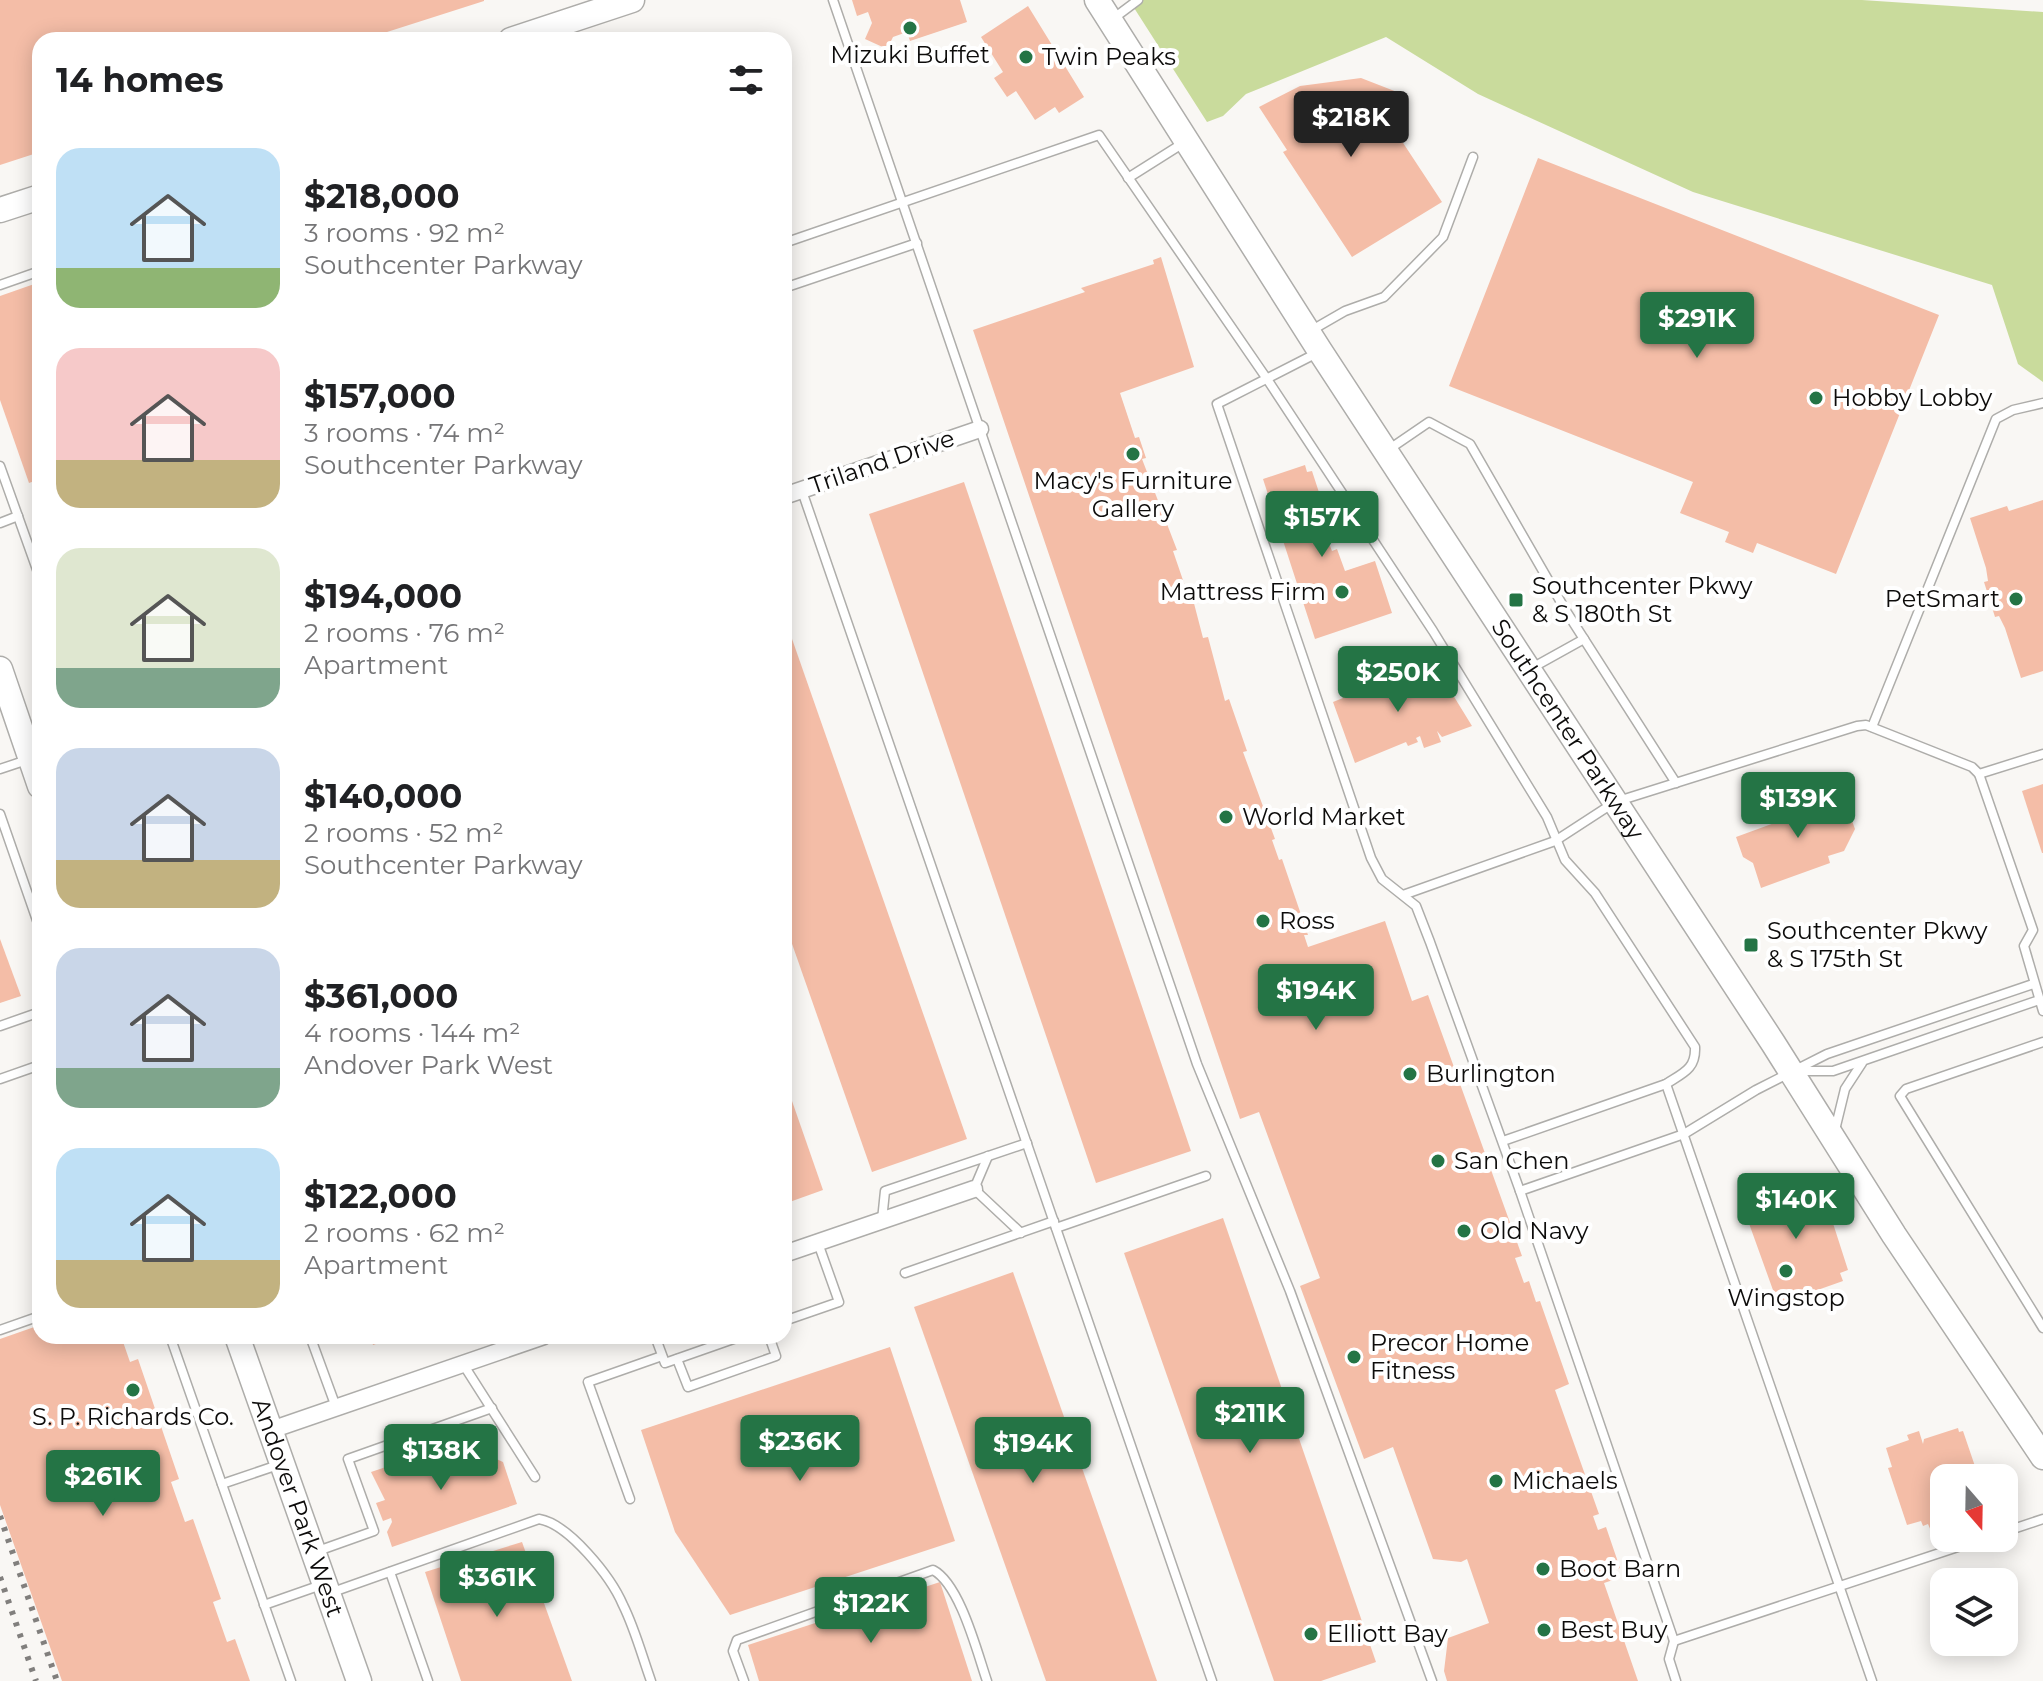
<!DOCTYPE html>
<html lang="en">
<head>
<meta charset="utf-8">
<style>
	:root { --surface:#fff; --page:#f6f6f6; --text:#202124; --muted:#757577; --accent:#247445 }
	body { margin:0; font-family:Montserrat,sans-serif; background:var(--page); color:var(--text); height:100vh; display:flex; flex-direction:column; font-size:30px; white-space:nowrap }
	* { box-sizing:border-box; margin:0 }
	p { font-size:26px; color:var(--muted) }
	.icon { flex:none; width:44px; height:44px; fill:none; stroke:currentColor; stroke-width:2; stroke-linecap:round; stroke-linejoin:round }
	.map { position:relative; flex:1; overflow:hidden }
	.panel { position:absolute; left:32px; top:32px; width:760px; height:1312px; display:flex; flex-direction:column; background:var(--surface); border-radius:24px; box-shadow:0 4px 20px #0003 }
	.panel>* { flex:none }
	.needle { width:52px; rotate:160deg }
	.tools { position:absolute; left:1930px; top:1464px; display:grid; gap:16px }
	.tools a { display:grid; place-items:center; width:88px; height:88px; border-radius:16px; background:var(--surface); box-shadow:0 4px 20px #0003; font-size:40px }
	.price { position:absolute; translate:-50% -68px; padding:0 18px; border-radius:8px; background:var(--accent); color:#fff; font-size:26px; line-height:52px; filter:drop-shadow(0 2px 4px #0008) }
	.price::after { content:''; position:absolute; left:50%; top:48px; width:24px; height:18px; margin-left:-12px; background:inherit; clip-path:polygon(0 0,100% 0,50% 100%) }
	.price.current { background:#222; color:#fff }
	ul { padding:0; list-style:none }
	li { display:flex; align-items:center; gap:24px; height:200px; padding:0 24px }
	li span { display:grid; place-items:center; flex:none; width:224px; height:160px; border-radius:24px; color:#555 }
	li>.icon { margin-inline-start:auto }
	span .icon { width:96px; height:96px; fill:#fffc; stroke-width:1 }
	li b { font-size:34px }
	h2 { display:flex; justify-content:space-between; align-items:center; height:96px; padding:0 24px; font-size:34px }
	.map>svg:first-child { display:block }
</style>
</head>
<body>
<div class="map">
<svg width="2043" height="1681" viewBox="0 0 2043 1681">
	<rect width="100%" height="100%" fill="#f9f7f4"/>
	<path fill="#c9db9c" d="M 1129,0 L 1862,0 L 2043,12 L 2043,382 L 2018,364 L 1992,285 L 1693,192 L 1478,94 L 1386,37 L 1246,94 L 1223,116 L 1207,122 Z"/>
	<g fill="#f4bda7">
		<path d="M 0,0 L 484,0 L 484,1 L 362,40 L 40,40 L 40,152 L 0,165 Z"/>
		<path d="M 852,0 L 960,0 L 967,22 L 910,41 L 907,32 L 893,37 L 887,49 L 865,39 L 872,23 L 868,12 L 857,16 Z"/>
		<path d="M 1028,6 L 1084,97 L 1059,113 L 1055,107 L 1035,120 L 1016,91 L 1007,97 L 994,78 L 1003,72 L 981,37 Z"/>
		<path d="M 1361,78 L 1397,92 L 1390,109 L 1384,114 L 1442,202 L 1352,257 L 1283,152 L 1287,150 L 1259,107 L 1300,86 Z"/>
		<path d="M 1538,158 L 1939,315 L 1836,574 L 1757,543 L 1753,553 L 1725,542 L 1729,532 L 1680,513 L 1693,482 L 1449,386 Z"/>
		<path d="M 1161,257 L 1194,367 L 1120,393 L 1135,438 L 1139,437 L 1146,458 L 1142,459 L 1177,550 L 1173,551 L 1186,589 L 1190,588 L 1203,638 L 1208,637 L 1225,701 L 1229,699 L 1247,751 L 1243,752 L 1275,839 L 1272,840 L 1279,860 L 1282,859 L 1308,935 L 1304,935 L 1308,947 L 1385,921 L 1412,1001 L 1428,995 L 1522,1256 L 1515,1258 L 1524,1283 L 1529,1281 L 1536,1302 L 1540,1301 L 1569,1384 L 1555,1390 L 1599,1514 L 1593,1516 L 1598,1530 L 1606,1527 L 1620,1568 L 1613,1570 L 1616,1579 L 1604,1583 L 1638,1681 L 1447,1681 L 1444,1671 L 1448,1638 L 1489,1623 L 1467,1559 L 1461,1562 L 1433,1559 L 1393,1447 L 1364,1459 L 1300,1286 L 1320,1278 L 1259,1112 L 1240,1119 L 973,330 L 1085,292 L 1081,288 L 1154,264 L 1153,260 Z"/>
		<path d="M 40,282 L 40,479 L 29,483 L 0,400 L 0,296 Z"/>
		<path d="M 1305,465 L 1307,472 L 1312,471 L 1330,526 L 1323,528 L 1332,551 L 1337,549 L 1345,571 L 1375,561 L 1392,613 L 1315,639 L 1263,479 Z"/>
		<path d="M 964,482 L 1191,1151 L 1096,1183 L 869,514 Z"/>
		<path d="M 2043,500 L 2043,671 L 2021,678 L 2005,628 L 1999,616 L 1995,617 L 1984,582 L 1988,581 L 1986,568 L 1970,518 L 2007,506 L 2009,511 Z"/>
		<path d="M 784,616 L 967,1139 L 872,1172 L 784,921 Z"/>
		<path d="M 1432,667 L 1438,684 L 1445,682 L 1472,726 L 1442,737 L 1437,731 L 1441,742 L 1424,748 L 1420,736 L 1416,738 L 1418,742 L 1408,746 L 1406,742 L 1355,763 L 1333,702 L 1343,698 L 1341,691 L 1371,680 L 1374,688 Z"/>
		<path d="M 2043,784 L 2043,853 L 2042,853 L 2022,791 Z"/>
		<path d="M 1825,793 L 1829,804 L 1844,799 L 1855,829 L 1844,851 L 1828,856 L 1830,863 L 1761,888 L 1753,863 L 1743,857 L 1736,837 L 1777,822 L 1774,812 Z"/>
		<path d="M 0,939 L 21,996 L 0,1003 Z"/>
		<path d="M 784,1078 L 823,1190 L 784,1204 Z"/>
		<path d="M 1806,1181 L 1813,1192 L 1822,1189 L 1848,1270 L 1840,1273 L 1843,1281 L 1778,1304 L 1742,1204 Z"/>
		<path d="M 1223,1218 L 1376,1662 L 1321,1681 L 1274,1681 L 1124,1253 Z"/>
		<path d="M 1013,1272 L 1157,1681 L 1046,1681 L 914,1307 Z"/>
		<path d="M 40,1325 L 40,1336 L 121,1336 L 130,1362 L 138,1359 L 179,1479 L 171,1482 L 185,1522 L 193,1519 L 221,1599 L 213,1602 L 227,1642 L 235,1639 L 250,1681 L 62,1681 L 0,1505 L 0,1339 Z"/>
		<path d="M 370,1336 L 399,1336 L 373,1345 Z"/>
		<path d="M 890,1347 L 955,1541 L 730,1615 L 675,1532 L 641,1430 Z"/>
		<path d="M 1958,1428 L 1959,1432 L 1963,1431 L 1979,1478 L 1944,1478 L 1944,1527 L 1931,1531 L 1928,1524 L 1923,1526 L 1921,1521 L 1907,1525 L 1888,1468 L 1892,1467 L 1886,1448 L 1909,1440 L 1907,1435 L 1919,1431 L 1923,1444 L 1924,1439 Z"/>
		<path d="M 446,1447 L 462,1455 L 481,1452 L 503,1462 L 517,1504 L 392,1547 L 387,1532 L 392,1522 L 391,1518 L 383,1521 L 376,1503 L 385,1500 L 371,1472 Z"/>
		<path d="M 522,1542 L 572,1681 L 461,1681 L 425,1572 Z"/>
		<path d="M 940,1582 L 972,1681 L 759,1681 L 748,1645 Z"/>
	</g>
	<g fill="none" stroke-linecap="round" stroke-linejoin="round">
		<g stroke="#aeadaa" stroke-width="11">
			<g id="lane">
				<path d="M 833,0 L 1197,1064 L 1290,1291 L 1432,1681"/>
				<path d="M 1114,18 L 1138,0"/>
				<path d="M 1128,178 L 1185,142"/>
				<path d="M 784,243 L 1099,135 L 1267,379 L 1433,631 L 1547,817 L 1565,860 L 1595,893 L 1695,1047 C 1696,1069 1683,1073 1666,1084 L 1503,1141"/>
				<path d="M 0,285 L 40,271"/>
				<path d="M 784,288 L 917,243"/>
				<path d="M 1312,330 L 1345,311 L 1384,297 L 1443,237 L 1473,157"/>
				<path d="M 1317,353 L 1217,404 L 1371,858 L 1382,879 L 1416,906 L 1430,942 L 1520,1191 L 1674,1641 L 1669,1659 L 1676,1681"/>
				<path d="M 1388,450 L 1429,422 L 1470,444 L 1566,611 L 1676,783"/>
				<path d="M 0,466 L 40,578"/>
				<path d="M 802,491 L 1212,1681"/>
				<path d="M 0,523 L 18,516"/>
				<path d="M 1530,669 L 1584,639"/>
				<path d="M 1872,727 L 1996,419 L 2013,410 L 2043,403"/>
				<path d="M 0,769 L 30,759"/>
				<path d="M 1979,774 L 2043,754"/>
				<path d="M 0,814 L 40,929"/>
				<path d="M 1403,895 L 1555,841 L 1615,802 L 1857,726 L 1866,725 L 1972,767 L 1979,774 L 2033,930 L 2024,946 L 2043,1011"/>
				<path d="M 0,1026 L 40,1012"/>
				<path d="M 2043,1042 L 1906,1089 L 1900,1096 L 2043,1328"/>
				<path d="M 1796,1071 L 1833,1071 L 2039,1000"/>
				<path d="M 0,1079 L 40,1065"/>
				<path d="M 1666,1084 L 1872,1681"/>
				<path d="M 1835,1130 L 1845,1089 L 1862,1063"/>
				<path d="M 988,1156 L 974,1189 L 1021,1233"/>
				<path d="M 1520,1191 L 1684,1134 L 1756,1090 L 1827,1054 L 2033,984"/>
				<path d="M 882,1220 L 885,1191 L 1027,1143"/>
				<path d="M 1056,1228 L 1206,1176"/>
				<path d="M 905,1273 L 1054,1221"/>
				<path d="M 784,1321 L 839,1302 L 818,1243"/>
				<path d="M 0,1330 L 40,1316"/>
				<path d="M 170,1336 L 291,1681"/>
				<path d="M 310,1336 L 336,1407"/>
				<path d="M 655,1336 L 665,1363 L 742,1336"/>
				<path d="M 677,1359 L 688,1387 L 776,1356 L 769,1336"/>
				<path d="M 463,1364 L 535,1477"/>
				<path d="M 222,1484 L 278,1465"/>
				<path d="M 630,1499 L 588,1382 L 662,1356"/>
				<path d="M 2004,1532 L 2043,1519"/>
				<path d="M 315,1552 L 374,1531 L 348,1459 L 492,1408"/>
				<path d="M 390,1572 L 428,1681"/>
				<path d="M 330,1593 L 539,1519 C 569,1524 611,1577 623,1605 C 635,1629 642,1656 651,1681"/>
				<path d="M 264,1605 L 324,1584"/>
				<path d="M 1674,1641 L 1985,1538"/>
				<path d="M 744,1681 L 733,1651 L 737,1640 L 933,1570 C 960,1584 977,1652 987,1681"/>
			</g>
		</g>
		<g stroke="#aeadaa" stroke-width="19">
			<g id="street">
				<path d="M 784,496 L 980,429"/>
				<path d="M 784,1254 L 974,1189"/>
				<path d="M 271,1430 L 544,1336"/>
			</g>
		</g>
		<g stroke="#aeadaa" stroke-width="27">
			<g id="secondary">
				<path id="s1" d="M 1097,0 L 1320,351 L 1773,1043 L 1894,1235 L 2043,1457"/>
				<path d="M 511,40 L 632,0"/>
				<path d="M 0,210 L 40,197"/>
				<path d="M 0,669 L 40,786"/>
				<path id="s2" d="M 237,1336 L 359,1681"/>
			</g>
		</g>
		<use href="#lane" stroke="#fff" stroke-width="8"/>
		<use href="#street" stroke="#fff" stroke-width="16"/>
		<use href="#secondary" stroke="#fff" stroke-width="24"/>
		<g stroke="#817f7d" stroke-width="6" stroke-dasharray="4 8" stroke-linecap="butt">
			<path d="M 0,1516 L 57,1681"/>
			<path d="M 0,1577 L 36,1681"/>
		</g>
	</g>
	<g fill="#247445" stroke="#fff" stroke-width="3">
		<circle cx="910" cy="28" r="8"/>
		<circle cx="1026" cy="57" r="8"/>
		<circle cx="1816" cy="398" r="8"/>
		<circle cx="1133" cy="454" r="8"/>
		<circle cx="1342" cy="592" r="8"/>
		<circle cx="2016" cy="599" r="8"/>
		<rect x="1508" y="592" width="16" height="16" rx="4"/>
		<circle cx="1226" cy="817" r="8"/>
		<circle cx="1263" cy="921" r="8"/>
		<rect x="1743" y="937" width="16" height="16" rx="4"/>
		<circle cx="1410" cy="1074" r="8"/>
		<circle cx="1438" cy="1161" r="8"/>
		<circle cx="1464" cy="1231" r="8"/>
		<circle cx="1786" cy="1271" r="8"/>
		<circle cx="1354" cy="1357" r="8"/>
		<circle cx="133" cy="1390" r="8"/>
		<circle cx="1496" cy="1481" r="8"/>
		<circle cx="1543" cy="1569" r="8"/>
		<circle cx="1544" cy="1630" r="8"/>
		<circle cx="1311" cy="1634" r="8"/>
	</g>
	<g text-anchor="middle" stroke-width="8" stroke-linejoin="round" paint-order="stroke">
		<g font-size="24" fill="#0d0c0b" stroke="#fff" text-anchor="start">
			<text x="910" y="63" text-anchor="middle">Mizuki Buffet</text>
			<text x="1042" y="65">Twin Peaks</text>
			<text x="1832" y="406">Hobby Lobby</text>
			<text x="1133" y="489" text-anchor="middle">Macy's Furniture<tspan x="1133" dy="28">Gallery</tspan></text>
			<text x="1532" y="594">Southcenter Pkwy<tspan x="1532" dy="28">&amp; S 180th St</tspan></text>
			<text x="1326" y="600" text-anchor="end">Mattress Firm</text>
			<text x="2000" y="607" text-anchor="end">PetSmart</text>
			<text x="1242" y="825">World Market</text>
			<text x="1279" y="929">Ross</text>
			<text x="1767" y="939">Southcenter Pkwy<tspan x="1767" dy="28">&amp; S 175th St</tspan></text>
			<text x="1426" y="1082">Burlington</text>
			<text x="1454" y="1169">San Chen</text>
			<text x="1480" y="1239">Old Navy</text>
			<text x="1786" y="1306" text-anchor="middle">Wingstop</text>
			<text x="1370" y="1351">Precor Home<tspan x="1370" dy="28">Fitness</tspan></text>
			<text x="133" y="1425" text-anchor="middle">S. P. Richards Co.</text>
			<text x="1512" y="1489">Michaels</text>
			<text x="1559" y="1577">Boot Barn</text>
			<text x="1560" y="1638">Best Buy</text>
			<text x="1327" y="1642">Elliott Bay</text>
		</g>
		<g font-size="24" fill="#0d0c0b" stroke="#fff">
			<text transform="translate(882 462) rotate(-19)" y="8">Triland Drive</text>
			<text dy="8" stroke="none"><textPath href="#s1" startOffset="868">Southcenter Parkway</textPath></text>
			<text dy="8" stroke="none"><textPath href="#s2" startOffset="182">Andover Park West</textPath></text>
		</g>
	</g>
</svg>
<div class="tools">
<a><svg class="needle" viewBox="-14 -14 28 28"><path d="M0-13l5 13h-10z" fill="#e53935"/><path d="M0 13l5-13h-10z" fill="#757577"/></svg></a>
<a><svg class="icon" aria-label="layers" viewBox="0 0 24 24"><path d="M12 4l9 5-9 5-9-5zM3 14l9 5 9-5"/></svg></a>
</div>
<b class="price current" style="left:1351px;top:159px">$218K</b>
<b class="price" style="left:1697px;top:360px">$291K</b>
<b class="price" style="left:1322px;top:559px">$157K</b>
<b class="price" style="left:1398px;top:714px">$250K</b>
<b class="price" style="left:1798px;top:840px">$139K</b>
<b class="price" style="left:1316px;top:1032px">$194K</b>
<b class="price" style="left:1796px;top:1241px">$140K</b>
<b class="price" style="left:1250px;top:1455px">$211K</b>
<b class="price" style="left:800px;top:1483px">$236K</b>
<b class="price" style="left:1033px;top:1485px">$194K</b>
<b class="price" style="left:441px;top:1492px">$138K</b>
<b class="price" style="left:103px;top:1518px">$261K</b>
<b class="price" style="left:497px;top:1619px">$361K</b>
<b class="price" style="left:871px;top:1645px">$122K</b>
<section class="panel">
<h2>14 homes<svg class="icon" aria-label="filters" viewBox="0 0 24 24"><path d="M4 7h16M4 17h16"/><circle cx="9" cy="7" r="2"/><circle cx="15" cy="17" r="2"/></svg></h2>
<ul>
<li><span style="background:linear-gradient(#bfe0f5 75%,#8fb573 0)"><svg class="icon" aria-label="home" viewBox="0 0 24 24"><path d="M3 11l9-7 9 7M6 9v11h12V9"/></svg></span><div><b>$218,000</b><p>3 rooms · 92 m²</p><p>Southcenter Parkway</p></div></li>
<li><span style="background:linear-gradient(#f6c9c9 70%,#c2b280 0)"><svg class="icon" aria-label="home" viewBox="0 0 24 24"><path d="M3 11l9-7 9 7M6 9v11h12V9"/></svg></span><div><b>$157,000</b><p>3 rooms · 74 m²</p><p>Southcenter Parkway</p></div></li>
<li><span style="background:linear-gradient(#dfe7d0 75%,#7fa58c 0)"><svg class="icon" aria-label="home" viewBox="0 0 24 24"><path d="M3 11l9-7 9 7M6 9v11h12V9"/></svg></span><div><b>$194,000</b><p>2 rooms · 76 m²</p><p>Apartment</p></div></li>
<li><span style="background:linear-gradient(#c9d6e8 70%,#c2b280 0)"><svg class="icon" aria-label="home" viewBox="0 0 24 24"><path d="M3 11l9-7 9 7M6 9v11h12V9"/></svg></span><div><b>$140,000</b><p>2 rooms · 52 m²</p><p>Southcenter Parkway</p></div></li>
<li><span style="background:linear-gradient(#c9d6e8 75%,#7fa58c 0)"><svg class="icon" aria-label="home" viewBox="0 0 24 24"><path d="M3 11l9-7 9 7M6 9v11h12V9"/></svg></span><div><b>$361,000</b><p>4 rooms · 144 m²</p><p>Andover Park West</p></div></li>
<li><span style="background:linear-gradient(#bfe0f5 70%,#c2b280 0)"><svg class="icon" aria-label="home" viewBox="0 0 24 24"><path d="M3 11l9-7 9 7M6 9v11h12V9"/></svg></span><div><b>$122,000</b><p>2 rooms · 62 m²</p><p>Apartment</p></div></li>
</ul>
</section>
</div>
</body>
</html>
